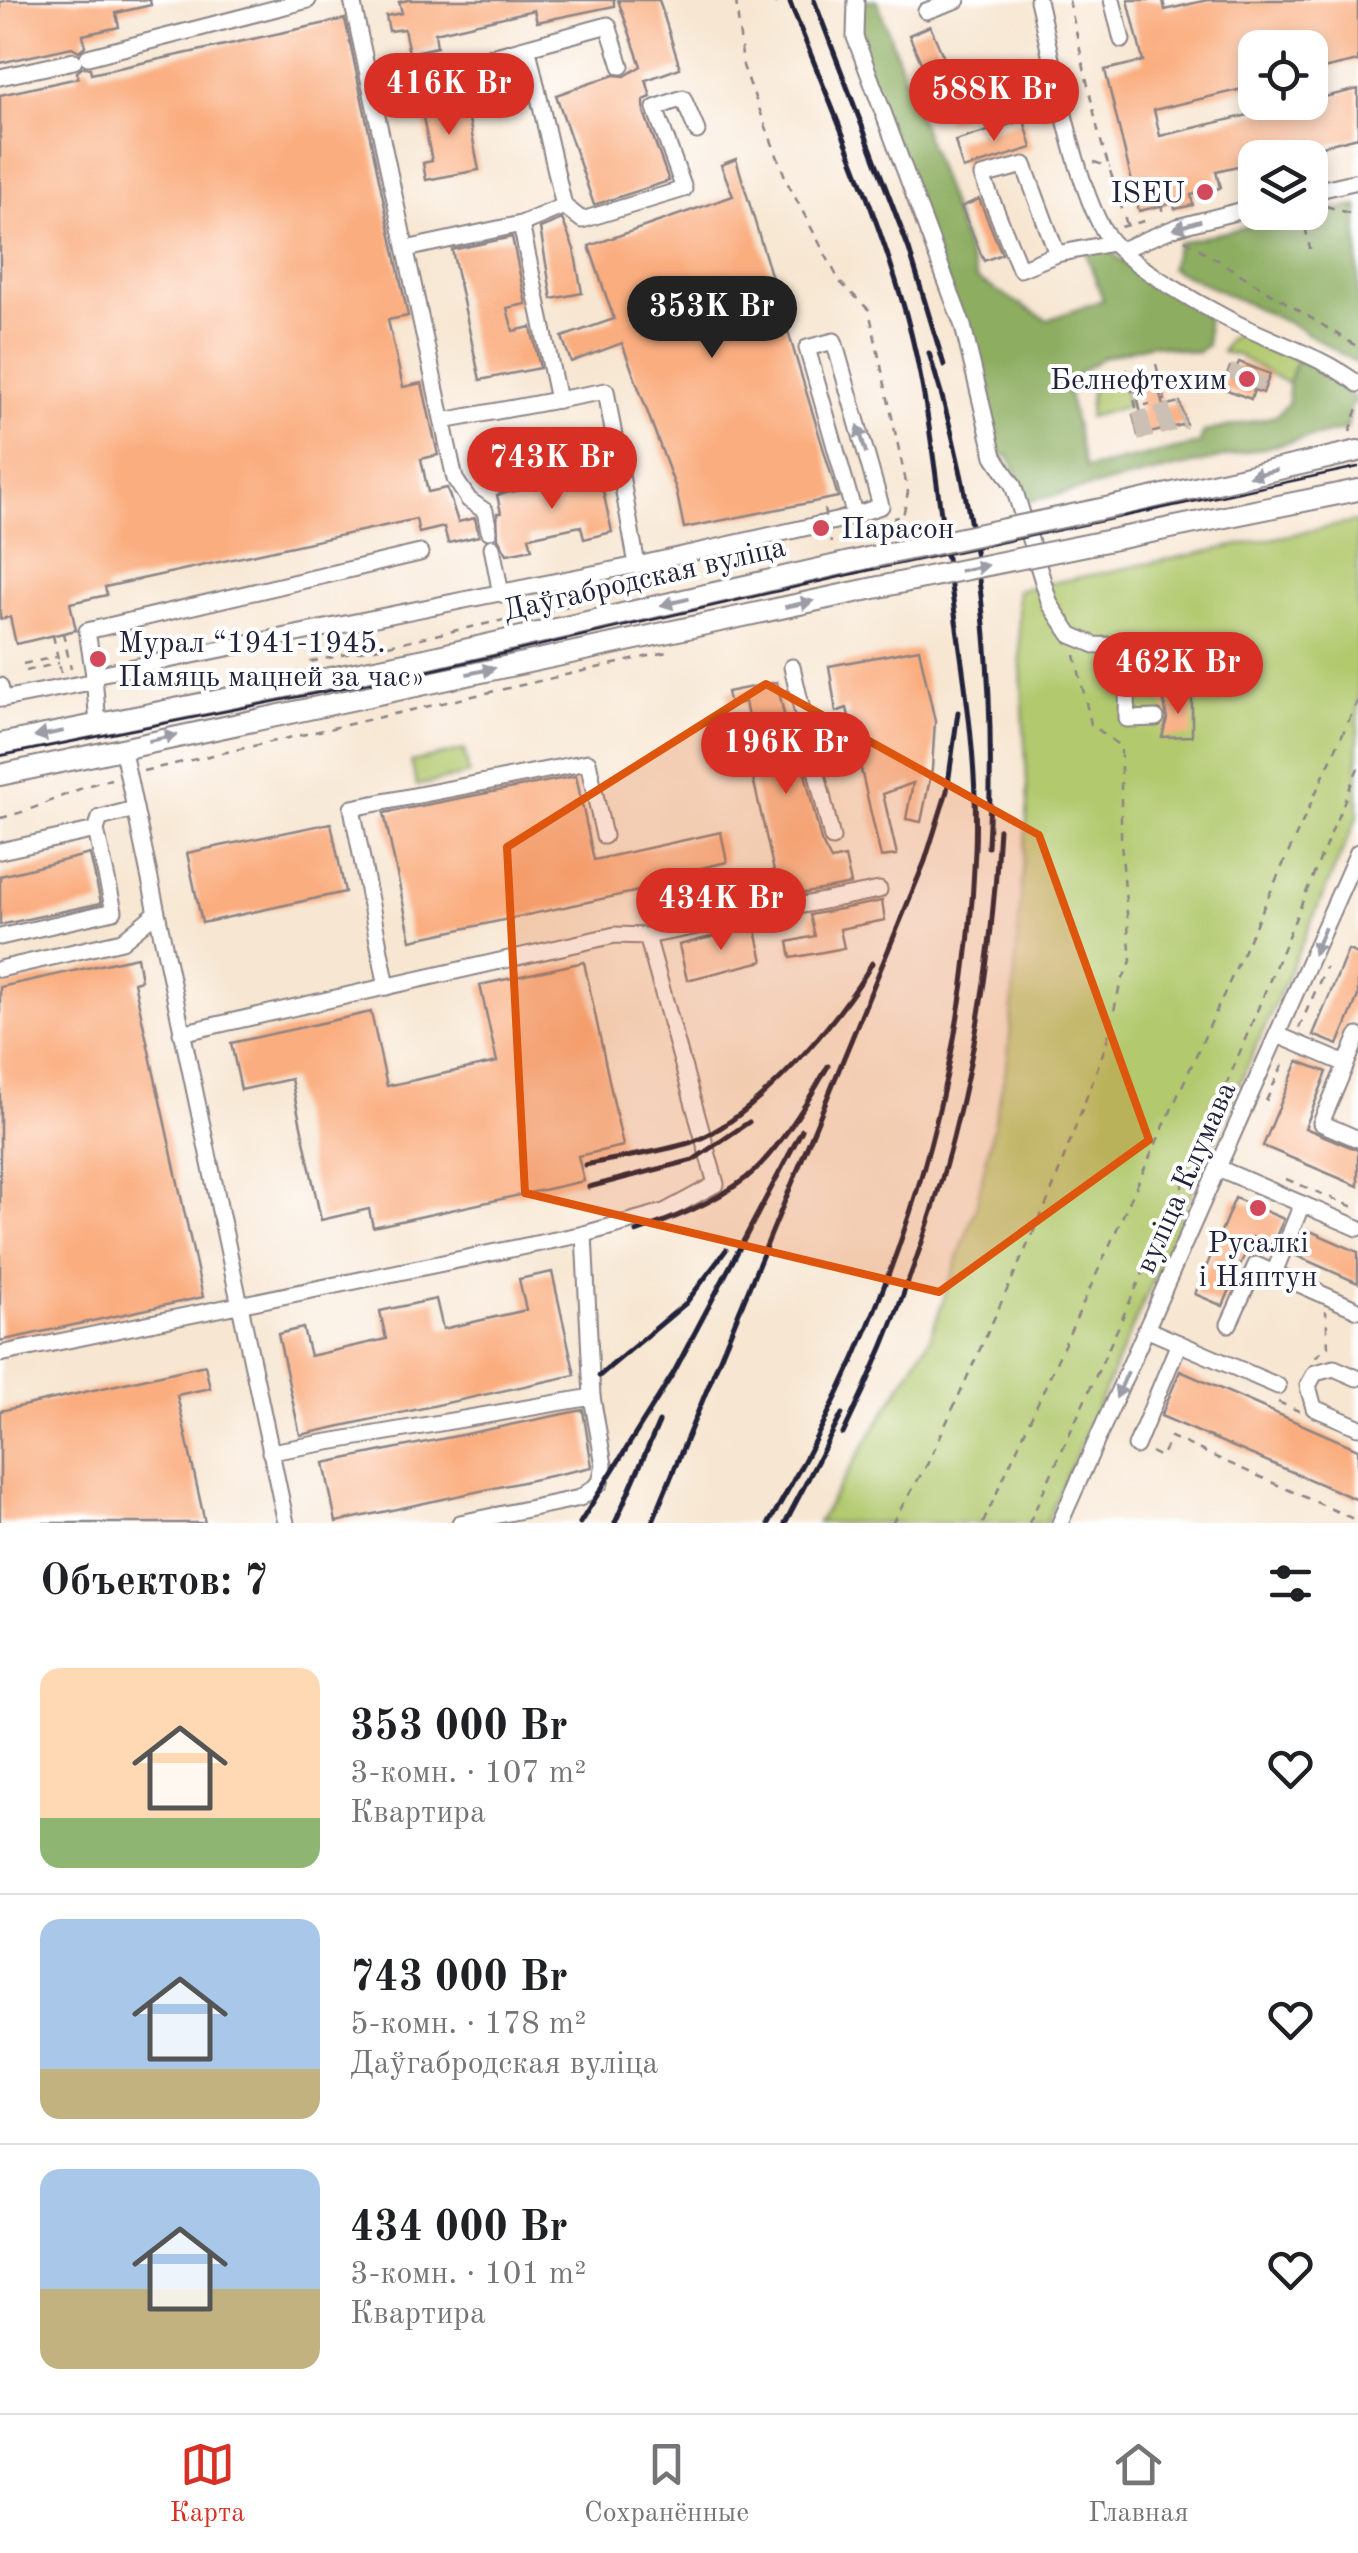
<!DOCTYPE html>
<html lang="ru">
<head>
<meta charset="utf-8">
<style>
	:root { --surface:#fff; --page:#f6f6f6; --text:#202124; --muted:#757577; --line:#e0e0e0; --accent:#d93025 }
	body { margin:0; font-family:"Old Standard TT",serif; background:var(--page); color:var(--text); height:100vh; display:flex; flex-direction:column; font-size:38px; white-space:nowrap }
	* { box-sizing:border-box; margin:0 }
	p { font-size:32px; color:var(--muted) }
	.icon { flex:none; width:55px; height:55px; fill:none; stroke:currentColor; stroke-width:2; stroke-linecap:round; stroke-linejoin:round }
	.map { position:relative; height:1523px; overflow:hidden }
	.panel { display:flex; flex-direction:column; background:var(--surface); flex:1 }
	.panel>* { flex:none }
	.buttons { position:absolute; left:1238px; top:30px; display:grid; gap:20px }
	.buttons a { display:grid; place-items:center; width:90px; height:90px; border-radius:20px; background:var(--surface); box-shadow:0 5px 15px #0003; font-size:50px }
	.price { position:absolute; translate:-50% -85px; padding:0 22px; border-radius:35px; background:var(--accent); color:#fff; font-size:32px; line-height:65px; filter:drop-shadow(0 2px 5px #0008) }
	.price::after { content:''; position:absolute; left:50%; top:60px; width:30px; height:22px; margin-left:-15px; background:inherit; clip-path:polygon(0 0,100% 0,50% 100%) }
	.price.active { background:#222; color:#fff }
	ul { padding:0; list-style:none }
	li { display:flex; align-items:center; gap:30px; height:250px; padding:0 40px }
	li+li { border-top:2px solid var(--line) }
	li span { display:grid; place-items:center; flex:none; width:280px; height:200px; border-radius:20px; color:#555 }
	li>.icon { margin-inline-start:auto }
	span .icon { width:120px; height:120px; fill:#fffc; stroke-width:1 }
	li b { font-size:42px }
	h2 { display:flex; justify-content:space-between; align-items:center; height:120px; padding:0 40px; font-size:42px }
	.dock { display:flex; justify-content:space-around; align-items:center; height:140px; border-top:2px solid var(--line); background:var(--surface); font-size:28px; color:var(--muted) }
	.dock a { display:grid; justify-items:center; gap:5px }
	.dock .active { color:var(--accent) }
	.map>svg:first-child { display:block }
</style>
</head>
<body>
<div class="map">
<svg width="1358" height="1523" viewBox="0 0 1358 1523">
	<rect width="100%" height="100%" fill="#fff"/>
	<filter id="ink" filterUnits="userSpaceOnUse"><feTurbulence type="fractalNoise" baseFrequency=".01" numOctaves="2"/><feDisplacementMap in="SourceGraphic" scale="20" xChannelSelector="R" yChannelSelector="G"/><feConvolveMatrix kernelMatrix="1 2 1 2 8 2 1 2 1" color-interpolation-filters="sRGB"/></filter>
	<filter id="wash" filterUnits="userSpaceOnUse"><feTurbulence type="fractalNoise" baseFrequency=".0048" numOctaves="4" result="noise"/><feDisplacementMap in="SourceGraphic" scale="40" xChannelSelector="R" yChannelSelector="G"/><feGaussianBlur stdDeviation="2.25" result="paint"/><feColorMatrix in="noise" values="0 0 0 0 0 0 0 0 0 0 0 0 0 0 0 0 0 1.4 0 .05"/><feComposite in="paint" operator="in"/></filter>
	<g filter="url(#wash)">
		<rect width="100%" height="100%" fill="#f7e6d1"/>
		<g fill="#b2c96e" stroke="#6a7654" stroke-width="2.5">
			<path d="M 1240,333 L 1297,359 L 1288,384 L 1237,355 L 1222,352 L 1228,340 Z"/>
			<path d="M 1120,375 L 1128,406 L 1089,417 L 1091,389 Z"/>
			<path d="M 1354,522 L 1358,524 L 1358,816 L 1046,1523 L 817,1523 L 930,1338 L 976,1207 L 1008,1058 L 1028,803 L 1017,590 Z"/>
			<path d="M 464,750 L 469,774 L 417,786 L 411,762 Z"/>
		</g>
		<g fill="#8dad61" stroke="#58684e" stroke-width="2.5">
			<path d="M 856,0 L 877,0 L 977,279 L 1047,320 L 1103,300 L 1085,250 L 1102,244 L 1143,279 L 1200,309 L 1207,318 L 1207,345 L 1197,353 L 1152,344 L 1104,357 L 1078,373 L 1069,397 L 1085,469 L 1199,444 L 1204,432 L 1276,416 L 1289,402 L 1288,384 L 1297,359 L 1331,378 L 1358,402 L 1351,405 L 1347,429 L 1030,501 L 1008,455 L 994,456 L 963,326 L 855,38 Z"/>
			<path d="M 1358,206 L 1358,364 L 1295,326 L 1170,268 L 1178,243 L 1296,215 Z"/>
		</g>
		<g id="blocks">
			<g fill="#faad7f">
				<path d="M 9,0 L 150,0 L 151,5 L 116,13 L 119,27 L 83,35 L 85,46 L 79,51 L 72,47 L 0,63 L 0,2 Z"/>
				<path d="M 408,0 L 614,0 L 614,6 L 537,22 L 534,10 L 435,33 L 437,47 L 409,53 L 404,29 L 389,31 L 386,16 L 402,13 L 399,2 Z"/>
				<path d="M 618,0 L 659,0 L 680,68 L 646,80 L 651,97 L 644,100 L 644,112 L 669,181 L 594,205 L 556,95 L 614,75 L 625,76 L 641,66 Z"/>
				<path d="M 1128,0 L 1163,0 L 1165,10 L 1207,0 L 1358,0 L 1358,61 L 1310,72 L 1310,48 L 1255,48 L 1255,86 L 1154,110 L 1160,136 L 1358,89 L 1358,137 L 1275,158 L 1255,158 L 1255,162 L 1216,171 L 1220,188 L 1191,195 L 1193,205 L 1175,209 L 1173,203 L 1139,211 L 1105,70 L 1143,61 Z"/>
				<path d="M 345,19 L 408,316 L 388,320 L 403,387 L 422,383 L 438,455 L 421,459 L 428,492 L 447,488 L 458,522 L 475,518 L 479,536 L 448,543 L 444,527 L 419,533 L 416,519 L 105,587 L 107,595 L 70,603 L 76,630 L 16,644 L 10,617 L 0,619 L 0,95 L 78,78 L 77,72 L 83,67 L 90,68 L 91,74 Z"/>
				<path d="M 930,26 L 968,113 L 947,122 L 909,35 Z"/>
				<path d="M 464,94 L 479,170 L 426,180 L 423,163 L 432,161 L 420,103 Z"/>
				<path d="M 1024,120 L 1032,148 L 963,169 L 955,141 Z"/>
				<path d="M 736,159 L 838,497 L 684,528 L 676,489 L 622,343 L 571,362 L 562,337 L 614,319 L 589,246 L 733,196 L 721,165 Z"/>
				<path d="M 979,199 L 1002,254 L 984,261 L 961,207 Z"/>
				<path d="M 562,219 L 574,249 L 582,293 L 552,299 L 540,228 Z"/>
				<path d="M 512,237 L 526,304 L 507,308 L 513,331 L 531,327 L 540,368 L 480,380 L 452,250 Z"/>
				<path d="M 1239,362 L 1270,374 L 1263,393 L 1254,390 L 1251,399 L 1222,388 L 1230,367 L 1236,369 Z"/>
				<path d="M 1155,373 L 1163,406 L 1180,402 L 1186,424 L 1138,436 L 1133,415 L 1141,413 L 1133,379 Z"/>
				<path d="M 599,473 L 612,532 L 584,539 L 581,526 L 529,537 L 532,549 L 507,554 L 498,538 L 497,513 L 501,513 L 497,495 Z"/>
				<path d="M 919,649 L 935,721 L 932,769 L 921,822 L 906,819 L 913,783 L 883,794 L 897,855 L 881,857 L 847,708 L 836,712 L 829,666 Z"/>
				<rect x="1139" y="668" width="21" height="26"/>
				<path d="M 777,682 L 785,719 L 792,718 L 821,841 L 831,860 L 845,857 L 851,884 L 780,898 L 742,729 L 750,727 L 745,702 L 730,705 L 727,692 Z"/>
				<path d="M 1163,696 L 1192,697 L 1192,736 L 1162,737 L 1167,719 Z"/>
				<path d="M 576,776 L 594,860 L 721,832 L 727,862 L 684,872 L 688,886 L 673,889 L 671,884 L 411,940 L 384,813 Z"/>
				<path d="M 331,823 L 345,892 L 202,923 L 187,853 Z"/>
				<path d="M 90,854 L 101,903 L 0,925 L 0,876 Z"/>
				<path d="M 882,901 L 885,920 L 840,929 L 844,948 L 791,958 L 788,942 L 815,936 L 810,915 Z"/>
				<path d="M 755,926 L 763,961 L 687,980 L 679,945 Z"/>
				<path d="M 1348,950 L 1358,954 L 1358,996 L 1338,1045 L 1313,1035 Z"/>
				<path d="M 137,957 L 141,980 L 134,982 L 203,1297 L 0,1341 L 0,987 Z"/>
				<path d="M 584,962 L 623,1146 L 578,1156 L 584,1181 L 373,1227 L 369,1209 L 321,1220 L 291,1079 L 241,1090 L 231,1043 L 371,1012 L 387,1086 L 497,1062 L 480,985 Z"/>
				<path d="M 1298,1061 L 1327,1072 L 1305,1128 L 1358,1150 L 1358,1186 L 1263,1146 Z"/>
				<path d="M 1235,1198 L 1284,1219 L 1272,1245 L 1252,1237 L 1223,1306 L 1195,1294 Z"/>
				<path d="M 1308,1230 L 1358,1252 L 1358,1283 L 1297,1256 Z"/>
				<path d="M 552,1272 L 575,1375 L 300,1435 L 278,1334 L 303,1328 L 310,1356 L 386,1339 L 380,1311 L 436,1299 L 443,1329 L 526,1310 L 519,1279 Z"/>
				<path d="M 205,1365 L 210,1388 L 177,1395 L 205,1523 L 0,1523 L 0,1411 Z"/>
				<path d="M 1180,1371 L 1358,1449 L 1358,1500 L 1161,1416 Z"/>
				<path d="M 583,1410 L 592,1467 L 336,1522 L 324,1463 Z"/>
			</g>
		</g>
	</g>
	<g filter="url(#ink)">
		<use href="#blocks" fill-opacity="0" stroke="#8c8486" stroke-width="2.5"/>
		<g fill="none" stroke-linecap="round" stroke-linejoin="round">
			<g stroke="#ccbfb3" stroke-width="15" stroke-dasharray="15 8" stroke-linecap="butt">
				<path d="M 1229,371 L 1266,385"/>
				<path d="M 1134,420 L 1181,408"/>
				<path d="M 1137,433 L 1185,421"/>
			</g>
			<g stroke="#8c8486" stroke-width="19">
				<g id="minor">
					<path d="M 352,0 L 455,479 L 469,500 L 485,511 L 489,531"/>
					<path d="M 856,0 L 855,37 L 963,326 L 994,456 L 1013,485 L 1050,604 L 1071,635 L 1095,645 L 1191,646"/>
					<path d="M 1038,0 C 1051,55 1078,204 1112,242 C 1136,268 1195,302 1228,319 C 1271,342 1318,354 1358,384"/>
					<path d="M 1112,0 L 1122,40"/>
					<path d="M 926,11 L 957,0"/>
					<path d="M 88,57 L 308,0"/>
					<path d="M 0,77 L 74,61"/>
					<path d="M 372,90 L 608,25 L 621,66"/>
					<path d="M 979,98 L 1055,71"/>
					<path d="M 1310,192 L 1358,181"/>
					<path d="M 564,206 L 582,220 L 684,189 L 655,108 L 683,98 L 697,131"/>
					<path d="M 521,224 L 564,206 L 528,50"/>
					<path d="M 406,249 L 521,224 L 558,400"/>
					<path d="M 1121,250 L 1177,227 L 1255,207"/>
					<path d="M 1057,254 L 1024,165 L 982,176 L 1020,269 L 1057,254 L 1112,243"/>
					<path d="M 443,421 L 606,391 L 637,565"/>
					<path d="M 492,547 L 501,594"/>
					<path d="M 1128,647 L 1127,719 L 1156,718"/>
					<path d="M 792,667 L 832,838"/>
					<path d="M 94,675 L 87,631 L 420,553"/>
					<path d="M 0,686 L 3,699 L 91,682"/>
					<path d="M 98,725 L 94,675 L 637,565 L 840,520 L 881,506 L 834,341 L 807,348 L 854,513"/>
					<path d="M 122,747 L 286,1523"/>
					<path d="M 0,851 L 96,830 L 100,818 L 135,809"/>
					<path d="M 0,937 L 114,911 L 96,830"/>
					<path d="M 0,969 L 122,941 L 156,913"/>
					<path d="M 387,987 L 352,808 L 588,762 L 604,836"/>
					<path d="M 181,1033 L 615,935 L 647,936 L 879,890"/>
					<path d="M 1280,1036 L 1346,1064"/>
					<path d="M 1358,1036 L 1321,1123 L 1358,1139"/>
					<path d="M 1218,1168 L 1358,1228"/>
					<path d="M 1274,1273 L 1302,1204"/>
					<path d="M 1229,1324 L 1256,1265 L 1358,1310"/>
					<path d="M 1146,1329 L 1278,1386"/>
					<path d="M 0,1354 L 584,1234 L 664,1212 L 716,1184 L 647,936"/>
					<path d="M 1357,1378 L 1334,1368 L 1315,1373 L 1308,1386 L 1314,1408 L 1358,1427"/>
					<path d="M 1136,1446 L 1179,1343"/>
					<path d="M 270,1452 L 592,1397"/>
					<path d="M 460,1523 L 580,1498 L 600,1483 L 604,1465 L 592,1397 L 584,1234"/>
					<path d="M 1060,1523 L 1358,852"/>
				</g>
			</g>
			<g stroke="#8c8486" stroke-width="24">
				<g id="major">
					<path d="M 1120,505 L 1358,451"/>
					<path d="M 1126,537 L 1358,490"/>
					<path d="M 0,744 L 425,659 L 872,557"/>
					<path d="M 0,775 L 879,587"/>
				</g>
			</g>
			<g stroke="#8c8486" stroke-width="2.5" stroke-dasharray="8 8" stroke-linecap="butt">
				<path d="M 736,0 L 743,66 L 787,182 L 840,282 L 869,310 L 908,492 L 903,516 L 893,518"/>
				<path d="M 770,0 L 780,5"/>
				<path d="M 1069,0 L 1099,135 L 1127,225"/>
				<path d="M 1358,144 L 1358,152"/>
				<path d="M 1287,154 L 1288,158"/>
				<path d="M 1094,162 L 1110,167"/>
				<path d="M 1219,181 L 1224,196"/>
				<path d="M 1161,203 L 1163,215"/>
				<path d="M 1326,206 L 1358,216"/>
				<path d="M 1302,212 L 1310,249"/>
				<path d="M 1268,218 L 1290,212"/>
				<path d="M 1121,227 L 1152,219"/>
				<path d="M 1185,240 L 1358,347"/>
				<path d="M 1156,364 L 1165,400 L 1159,401"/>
				<path d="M 1127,369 L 1136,407 L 1150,404"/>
				<path d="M 1350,432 L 1358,408"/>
				<path d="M 63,633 L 71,669"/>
				<path d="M 53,635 L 61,673"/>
				<path d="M 310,662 L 624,594"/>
				<path d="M 23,664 L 56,657"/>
				<path d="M 26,671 L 59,663"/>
				<path d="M 143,771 L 667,652"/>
				<path d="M 0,818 C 39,810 72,788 111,779"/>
				<path d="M 1299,1028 L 1326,967"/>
				<path d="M 1266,1101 L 1286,1058"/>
				<path d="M 1286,1179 L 1358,1209"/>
				<path d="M 1315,1357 L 1328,1347 L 1326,1311"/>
				<path d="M 1278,1402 L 1299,1411"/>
				<path d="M 1151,1452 L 1161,1457 L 1171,1437 L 1358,1521"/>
				<path d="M 892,1523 L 928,1463 L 1049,1198 L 1106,1045 L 1120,985 L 1131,961 L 1121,843 L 1121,747 L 1091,724 L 1075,655"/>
				<path d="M 983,1523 L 1358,700"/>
				<path d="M 1029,1523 L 1202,1143 L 1358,768"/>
			</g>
			<use href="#minor" stroke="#fff" stroke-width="15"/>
			<use href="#major" stroke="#fff" stroke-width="20"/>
			<path stroke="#22223b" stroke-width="2.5" d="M 0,756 L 428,671 L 875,569 L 1358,467"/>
			<g stroke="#22223b" stroke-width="5">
				<path d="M 814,0 L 909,249 L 944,365"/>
				<path d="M 929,353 C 980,512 997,681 988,847"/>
				<path d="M 585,1165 C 620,1157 658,1153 692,1142 C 752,1121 842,1018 872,963"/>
				<path d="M 589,1187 L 693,1160 L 749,1122"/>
				<path d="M 636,1232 C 674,1218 714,1203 746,1178 C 777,1153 809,1100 828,1066"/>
				<path d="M 599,1376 L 686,1303 L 726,1250"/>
				<path d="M 843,1434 C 938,1239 988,1046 999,829"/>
				<path d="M 580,1523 L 674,1372 L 802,1130"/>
				<path d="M 615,1523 L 659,1422"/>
				<path d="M 652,1523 L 925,861 L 947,791 L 958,712"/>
				<path d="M 769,1523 C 892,1315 965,1093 975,851 C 979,753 960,654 947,558 C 935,475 928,394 906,314 C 875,206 830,104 789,0"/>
				<path d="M 785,1523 L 842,1414"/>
			</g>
			<g stroke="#8c8486" stroke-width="24" stroke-linecap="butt">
				<g id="major-bridge">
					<path d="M 872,557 L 1120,505"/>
					<path d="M 879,587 L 1126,537"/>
				</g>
			</g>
			<path stroke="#8c8486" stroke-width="2.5" stroke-dasharray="8 8" stroke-linecap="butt" d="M 824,509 L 831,543"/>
			<use href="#major-bridge" stroke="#fff" stroke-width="20"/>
		</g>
		<defs><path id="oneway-solid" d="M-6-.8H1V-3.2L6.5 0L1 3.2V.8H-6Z" transform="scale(2.5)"/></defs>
		<g fill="#9c9ca7">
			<use href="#oneway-solid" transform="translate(1187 225) rotate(163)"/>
			<use href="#oneway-solid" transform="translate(862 439) rotate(-106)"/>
			<use href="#oneway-solid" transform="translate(1263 473) rotate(168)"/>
			<use href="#oneway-solid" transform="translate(974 568) rotate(-11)"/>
			<use href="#oneway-solid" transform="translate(675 602) rotate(167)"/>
			<use href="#oneway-solid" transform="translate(799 604) rotate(-12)"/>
			<use href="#oneway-solid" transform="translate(481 671) rotate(-12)"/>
			<use href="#oneway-solid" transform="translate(49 734) rotate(169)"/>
			<use href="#oneway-solid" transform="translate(163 738) rotate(-12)"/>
			<use href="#oneway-solid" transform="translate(1319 941) rotate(113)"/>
			<use href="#oneway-solid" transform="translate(1122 1385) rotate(114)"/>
		</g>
	</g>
	<path fill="#de560e" fill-opacity="0.2" stroke="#de560e" stroke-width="8" stroke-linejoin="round" d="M 766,684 L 1039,835 L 1149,1140 L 939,1292 L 525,1193 L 507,847 Z"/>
	<g fill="#d1495b" stroke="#fff" stroke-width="4">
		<circle cx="1205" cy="192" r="10"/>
		<circle cx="1247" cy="379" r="10"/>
		<circle cx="821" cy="528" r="10"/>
		<circle cx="98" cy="659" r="10"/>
		<circle cx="1258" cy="1208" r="10"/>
	</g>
	<g text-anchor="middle" stroke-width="8" stroke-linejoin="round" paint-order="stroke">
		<g font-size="30" fill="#22223b" stroke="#fff" text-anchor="end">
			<text x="1185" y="202">ISEU</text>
			<text x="1227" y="389">Белнефтехим</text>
			<text x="841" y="538" text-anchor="start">Парасон</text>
			<text x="118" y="652" text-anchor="start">Мурал “1941-1945.<tspan x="118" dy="34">Памяць мацней за час»</tspan></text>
			<text x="1258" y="1252" text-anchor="middle">Русалкі<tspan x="1258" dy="34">і Няптун</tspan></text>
		</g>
		<g font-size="30" fill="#22223b" stroke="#fff">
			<text transform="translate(644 578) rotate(-13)" y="10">Даўгабродская вуліца</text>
			<text transform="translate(1185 1177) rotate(-66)" y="10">вуліца Клумава</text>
		</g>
	</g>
</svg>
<div class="buttons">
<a><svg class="icon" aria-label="locate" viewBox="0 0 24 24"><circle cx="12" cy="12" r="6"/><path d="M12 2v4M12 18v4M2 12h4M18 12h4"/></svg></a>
<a><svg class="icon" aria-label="layers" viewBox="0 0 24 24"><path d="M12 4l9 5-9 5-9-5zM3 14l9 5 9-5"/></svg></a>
</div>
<b class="price" style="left:449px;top:138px">416K Br</b>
<b class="price" style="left:994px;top:144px">588K Br</b>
<b class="price active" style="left:712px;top:361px">353K Br</b>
<b class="price" style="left:552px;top:512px">743K Br</b>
<b class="price" style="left:1178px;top:717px">462K Br</b>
<b class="price" style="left:786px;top:797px">196K Br</b>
<b class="price" style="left:721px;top:953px">434K Br</b>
</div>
<section class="panel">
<h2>Объектов: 7<svg class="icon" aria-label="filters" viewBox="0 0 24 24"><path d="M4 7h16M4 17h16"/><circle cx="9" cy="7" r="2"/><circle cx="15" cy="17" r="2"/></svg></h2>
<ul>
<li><span style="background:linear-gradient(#ffd9b3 75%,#8fb573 0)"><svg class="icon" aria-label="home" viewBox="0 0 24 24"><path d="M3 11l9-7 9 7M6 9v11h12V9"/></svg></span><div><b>353 000 Br</b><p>3-комн. · 107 m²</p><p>Квартира</p></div><svg class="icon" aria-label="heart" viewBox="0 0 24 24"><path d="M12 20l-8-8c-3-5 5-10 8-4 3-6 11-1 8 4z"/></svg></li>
<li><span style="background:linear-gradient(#a9c7e8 75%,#c2b280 0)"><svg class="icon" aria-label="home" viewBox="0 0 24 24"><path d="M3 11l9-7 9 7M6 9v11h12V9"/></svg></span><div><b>743 000 Br</b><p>5-комн. · 178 m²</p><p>Даўгабродская вуліца</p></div><svg class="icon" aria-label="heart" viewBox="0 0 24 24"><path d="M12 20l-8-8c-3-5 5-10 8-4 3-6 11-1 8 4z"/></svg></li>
<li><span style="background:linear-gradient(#a9c7e8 60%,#c2b280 0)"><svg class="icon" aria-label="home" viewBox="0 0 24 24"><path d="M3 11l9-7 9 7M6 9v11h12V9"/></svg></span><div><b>434 000 Br</b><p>3-комн. · 101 m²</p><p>Квартира</p></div><svg class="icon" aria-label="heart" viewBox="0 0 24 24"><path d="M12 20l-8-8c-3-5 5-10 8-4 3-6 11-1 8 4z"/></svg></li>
</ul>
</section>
<nav class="dock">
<a class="active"><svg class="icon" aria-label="map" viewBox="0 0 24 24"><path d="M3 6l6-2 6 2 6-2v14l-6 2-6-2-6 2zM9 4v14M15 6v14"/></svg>Карта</a>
<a><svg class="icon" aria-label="saved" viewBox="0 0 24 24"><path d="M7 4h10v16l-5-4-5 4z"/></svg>Сохранённые</a>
<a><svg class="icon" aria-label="home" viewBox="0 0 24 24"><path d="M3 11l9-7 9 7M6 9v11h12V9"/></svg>Главная</a>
</nav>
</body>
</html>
